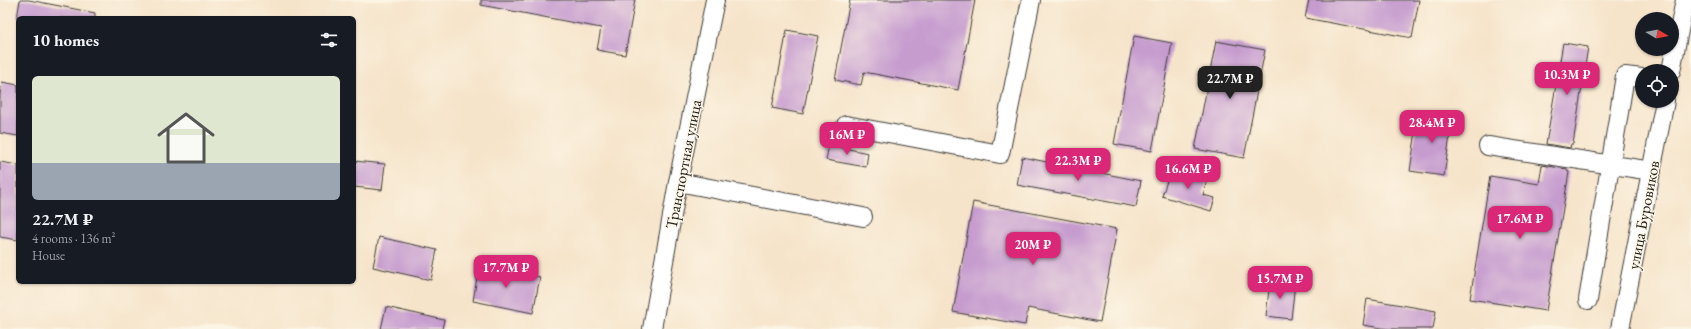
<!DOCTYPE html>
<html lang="en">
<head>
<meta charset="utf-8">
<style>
	:root { --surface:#171b24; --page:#242831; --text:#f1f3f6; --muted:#9ea1a6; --line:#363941; --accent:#db2777 }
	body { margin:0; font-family:"EB Garamond",serif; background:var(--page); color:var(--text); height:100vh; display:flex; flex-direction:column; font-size:15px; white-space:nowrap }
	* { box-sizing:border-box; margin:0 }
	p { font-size:13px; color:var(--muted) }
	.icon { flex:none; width:22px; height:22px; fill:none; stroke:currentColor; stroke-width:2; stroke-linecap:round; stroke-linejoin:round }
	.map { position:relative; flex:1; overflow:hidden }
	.side { position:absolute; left:16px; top:16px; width:340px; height:268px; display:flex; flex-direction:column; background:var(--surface); border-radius:6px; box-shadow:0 1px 3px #0004 }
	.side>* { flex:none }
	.needle { width:26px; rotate:100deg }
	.buttons { position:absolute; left:1635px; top:12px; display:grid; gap:8px }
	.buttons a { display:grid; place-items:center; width:44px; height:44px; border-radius:50%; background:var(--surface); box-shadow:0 1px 3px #0004; font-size:20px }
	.price { position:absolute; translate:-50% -34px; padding:0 9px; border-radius:8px; background:var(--accent); color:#fff; font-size:13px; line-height:26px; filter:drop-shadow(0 1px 2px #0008) }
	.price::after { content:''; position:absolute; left:50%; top:24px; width:12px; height:9px; margin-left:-6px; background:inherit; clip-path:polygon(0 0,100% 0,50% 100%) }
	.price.selected { background:#222; color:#fff }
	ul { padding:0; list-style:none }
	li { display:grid; align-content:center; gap:8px; height:212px; padding:0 16px }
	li+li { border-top:1px solid var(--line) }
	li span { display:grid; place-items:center; height:124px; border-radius:6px; color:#555 }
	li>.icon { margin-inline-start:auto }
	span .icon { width:72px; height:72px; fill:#fffc; stroke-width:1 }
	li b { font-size:17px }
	h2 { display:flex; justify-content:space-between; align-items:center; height:48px; padding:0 16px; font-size:17px }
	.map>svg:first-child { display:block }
</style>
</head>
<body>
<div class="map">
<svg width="1691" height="329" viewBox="0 0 1691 329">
	<rect width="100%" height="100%" fill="#fcf5e5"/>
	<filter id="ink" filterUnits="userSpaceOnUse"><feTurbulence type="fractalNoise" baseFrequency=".025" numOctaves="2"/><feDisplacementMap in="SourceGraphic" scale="8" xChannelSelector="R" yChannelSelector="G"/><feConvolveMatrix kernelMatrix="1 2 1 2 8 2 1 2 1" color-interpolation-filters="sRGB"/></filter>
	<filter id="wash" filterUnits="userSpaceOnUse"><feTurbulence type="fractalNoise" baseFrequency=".012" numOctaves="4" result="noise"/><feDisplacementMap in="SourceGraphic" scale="16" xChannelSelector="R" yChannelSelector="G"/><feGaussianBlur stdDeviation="0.9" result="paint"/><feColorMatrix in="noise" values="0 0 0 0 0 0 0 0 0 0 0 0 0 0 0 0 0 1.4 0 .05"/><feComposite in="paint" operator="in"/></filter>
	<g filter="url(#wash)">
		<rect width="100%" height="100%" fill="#f6e4ca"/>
		<g id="blocks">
			<g fill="#c69ccf">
				<path d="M 20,0 L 29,0 L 95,13 L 95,18 L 17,18 Z"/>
				<path d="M 481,0 L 635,0 L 625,55 L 597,50 L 601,28 L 481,5 Z"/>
				<path d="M 850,0 L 975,0 L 958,90 L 864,72 L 861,85 L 835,80 Z"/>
				<path d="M 1309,0 L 1419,0 L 1412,38 L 1305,18 Z"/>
				<path d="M 787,30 L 818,36 L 803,114 L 772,108 Z"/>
				<path d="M 1134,36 L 1172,43 L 1152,151 L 1114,144 Z"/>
				<path d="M 1216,41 L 1265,50 L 1244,158 L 1195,149 Z"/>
				<path d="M 1563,43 L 1588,47 L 1573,144 L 1571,144 L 1570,148 L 1546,144 Z"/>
				<path d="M 2,82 L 18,85 L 18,136 L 0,133 L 0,95 Z"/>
				<path d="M 1419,111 L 1453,116 L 1444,176 L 1410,171 Z"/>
				<path d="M 829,145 L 868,153 L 866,167 L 826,160 Z"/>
				<path d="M 1022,157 L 1141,181 L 1136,207 L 1017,185 Z"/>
				<path d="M 354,161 L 385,164 L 382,190 L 354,187 Z"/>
				<path d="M 0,162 L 18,165 L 18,240 L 0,237 Z"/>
				<path d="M 1542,165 L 1567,169 L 1567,171 L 1569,172 L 1546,311 L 1470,299 L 1490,176 L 1539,184 Z"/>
				<path d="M 1171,169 L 1207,180 L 1203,195 L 1215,198 L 1211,211 L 1162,196 Z"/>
				<path d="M 973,202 L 1117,229 L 1100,322 L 1028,308 L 1025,325 L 953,312 Z"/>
				<path d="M 379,237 L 437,250 L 431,280 L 373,267 Z"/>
				<path d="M 479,266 L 540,277 L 533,313 L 473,301 Z"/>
				<path d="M 1270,280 L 1295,283 L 1291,319 L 1266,316 Z"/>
				<path d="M 1367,299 L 1436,311 L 1433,329 L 1388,329 L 1363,325 Z"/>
				<path d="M 386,307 L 444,320 L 442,329 L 381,329 Z"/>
			</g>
		</g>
	</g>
	<g filter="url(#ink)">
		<use href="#blocks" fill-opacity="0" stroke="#3d3a36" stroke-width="1"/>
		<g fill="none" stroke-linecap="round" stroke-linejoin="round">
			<g stroke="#3d3a36" stroke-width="20">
				<g id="minor">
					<path d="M 1671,71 L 1685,0"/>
					<path d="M 846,125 L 1000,154 L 1031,0"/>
					<path d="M 1488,146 L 1652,171"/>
					<path d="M 678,182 L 863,217"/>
					<path d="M 1588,300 L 1625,76 L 1642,78"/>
					<path d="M 652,329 L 678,182 L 715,0"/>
					<path d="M 1620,329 L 1665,101"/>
				</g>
			</g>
			<use href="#minor" stroke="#fff" stroke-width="18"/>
		</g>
	</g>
	<g text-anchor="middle" stroke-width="3" stroke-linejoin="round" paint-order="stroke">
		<g font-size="16" fill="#1c1c1c" stroke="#fcf5e5">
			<text transform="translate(683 164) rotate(-79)" y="6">Транспортная улица</text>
			<text transform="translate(1643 215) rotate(-79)" y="6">улица Буровиков</text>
		</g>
	</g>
</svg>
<div class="buttons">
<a><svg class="needle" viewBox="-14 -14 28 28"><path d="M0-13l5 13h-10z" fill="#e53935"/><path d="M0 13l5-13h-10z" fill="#9ea1a6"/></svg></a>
<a><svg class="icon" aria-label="locate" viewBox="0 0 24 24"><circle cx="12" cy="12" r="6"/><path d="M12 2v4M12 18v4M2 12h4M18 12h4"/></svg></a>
</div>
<b class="price" style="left:1567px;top:96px">10.3M ₽</b>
<b class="price selected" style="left:1230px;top:100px">22.7M ₽</b>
<b class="price" style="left:1432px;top:144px">28.4M ₽</b>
<b class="price" style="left:847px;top:156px">16M ₽</b>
<b class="price" style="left:1078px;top:182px">22.3M ₽</b>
<b class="price" style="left:1188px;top:190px">16.6M ₽</b>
<b class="price" style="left:1520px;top:240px">17.6M ₽</b>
<b class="price" style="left:1033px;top:266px">20M ₽</b>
<b class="price" style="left:506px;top:289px">17.7M ₽</b>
<b class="price" style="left:1280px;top:300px">15.7M ₽</b>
<section class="side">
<h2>10 homes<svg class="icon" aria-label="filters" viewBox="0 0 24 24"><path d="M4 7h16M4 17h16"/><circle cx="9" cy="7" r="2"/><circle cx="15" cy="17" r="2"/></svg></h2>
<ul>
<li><span style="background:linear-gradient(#dfe7d0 70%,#9aa5b1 0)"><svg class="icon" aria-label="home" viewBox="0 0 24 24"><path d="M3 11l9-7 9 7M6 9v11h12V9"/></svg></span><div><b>22.7M ₽</b><p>4 rooms · 136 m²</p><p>House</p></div></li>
</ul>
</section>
</div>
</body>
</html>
